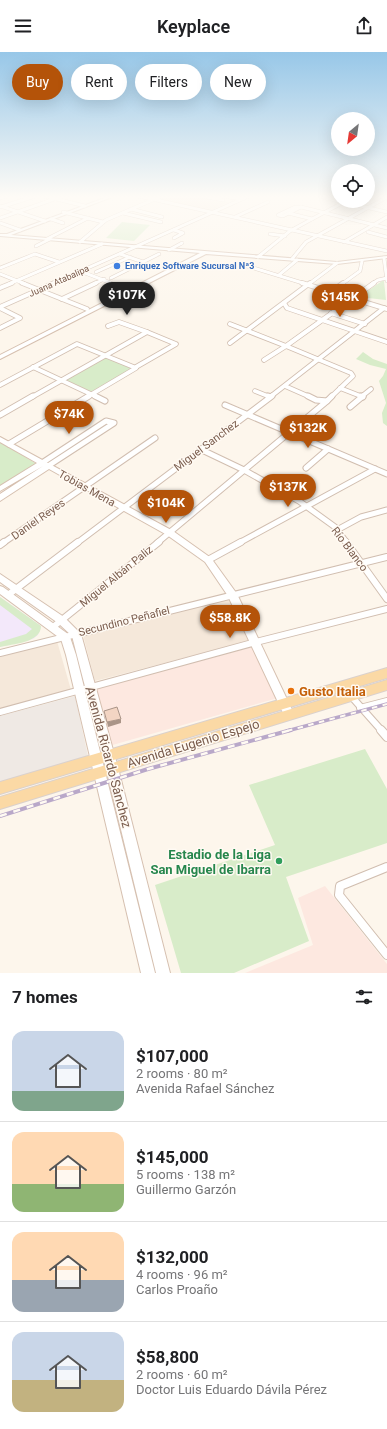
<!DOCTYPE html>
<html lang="en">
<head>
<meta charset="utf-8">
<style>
	:root { --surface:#fff; --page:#f6f6f6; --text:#202124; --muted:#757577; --line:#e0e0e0; --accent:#b45309 }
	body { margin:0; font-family:Roboto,sans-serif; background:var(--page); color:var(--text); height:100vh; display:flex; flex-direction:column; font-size:15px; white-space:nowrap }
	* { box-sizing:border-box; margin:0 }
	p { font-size:13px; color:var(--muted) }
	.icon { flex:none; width:22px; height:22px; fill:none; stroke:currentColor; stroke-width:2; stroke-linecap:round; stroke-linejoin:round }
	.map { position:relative; height:921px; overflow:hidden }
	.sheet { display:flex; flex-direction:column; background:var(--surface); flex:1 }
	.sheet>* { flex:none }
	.top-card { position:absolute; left:12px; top:12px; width:363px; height:36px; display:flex; gap:8px }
	.needle { width:26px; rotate:209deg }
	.tools { position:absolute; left:331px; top:60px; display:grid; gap:8px }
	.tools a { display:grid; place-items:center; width:44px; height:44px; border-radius:50%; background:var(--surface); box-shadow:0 4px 16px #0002; font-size:20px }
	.price { position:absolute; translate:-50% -34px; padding:0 9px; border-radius:14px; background:var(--accent); color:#fff; font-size:13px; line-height:26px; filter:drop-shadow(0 1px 2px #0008) }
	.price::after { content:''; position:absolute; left:50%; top:24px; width:12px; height:9px; margin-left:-6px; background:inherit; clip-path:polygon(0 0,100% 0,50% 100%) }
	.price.on { background:#222; color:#fff }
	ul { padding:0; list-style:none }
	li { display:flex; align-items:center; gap:12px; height:100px; padding:0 12px }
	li+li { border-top:1px solid var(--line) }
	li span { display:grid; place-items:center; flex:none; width:112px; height:80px; border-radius:12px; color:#555 }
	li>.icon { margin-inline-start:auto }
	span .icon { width:48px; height:48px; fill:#fffc; stroke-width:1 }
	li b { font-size:17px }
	h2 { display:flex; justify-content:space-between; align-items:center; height:48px; padding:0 12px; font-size:17px }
	.chip { padding:0 14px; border-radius:18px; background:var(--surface); box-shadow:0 4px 16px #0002; font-size:14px; line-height:36px }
	.chip.on { background:var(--accent); color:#fff }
	header { display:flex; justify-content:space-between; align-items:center; height:52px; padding:0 12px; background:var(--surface); font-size:18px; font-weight:600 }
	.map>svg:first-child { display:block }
</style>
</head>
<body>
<header><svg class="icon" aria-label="menu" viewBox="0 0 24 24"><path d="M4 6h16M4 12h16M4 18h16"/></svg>Keyplace<svg class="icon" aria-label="share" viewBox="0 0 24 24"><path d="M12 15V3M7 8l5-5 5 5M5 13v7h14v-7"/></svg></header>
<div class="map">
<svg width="387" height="921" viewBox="0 0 387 921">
	<rect width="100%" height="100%" fill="#fdf6ec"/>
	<g fill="#f5e8da">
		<path d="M 142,144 L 194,144 L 229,150 L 210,159 Z"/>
		<path d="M 229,547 L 249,589 L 95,629 L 83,583 Z"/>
		<path d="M 57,589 L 71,638 L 0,658 L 0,605 Z"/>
	</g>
	<g fill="#fde8e0">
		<path d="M 253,595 L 278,646 L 109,694 L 95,637 Z"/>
		<path d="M 325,834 L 387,912 L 387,921 L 245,921 L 313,893 L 298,846 Z"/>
	</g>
	<path fill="#efe9e4" d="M 75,644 L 88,704 L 0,730 L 0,664 Z"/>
	<path fill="#f3e8fa" d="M 0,545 L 41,574 L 38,583 L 33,587 L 0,595 Z"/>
	<g fill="#d8ecc9">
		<path d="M 122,170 L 150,173 L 134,189 L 106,186 Z"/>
		<path d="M 382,229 L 384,229 L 386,248 L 359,245 Z"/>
		<path d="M 363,300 L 373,307 L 387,312 L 387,374 L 383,371 L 382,361 L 386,351 L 379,329 L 383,324 L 386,317 L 370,313 L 356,307 Z"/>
		<path d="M 107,305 L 132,316 L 91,340 L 66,328 Z"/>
		<path d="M 0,390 L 37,412 L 0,435 Z"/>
		<path d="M 0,545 L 41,574 C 41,591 12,592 0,595 L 0,590 L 26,582 L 32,577 L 0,553 Z"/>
		<path d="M 365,697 L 387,737 L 387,791 L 286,825 L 309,889 L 234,921 L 181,921 L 155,833 L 275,793 L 249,733 Z"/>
	</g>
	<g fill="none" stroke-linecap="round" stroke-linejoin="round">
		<g stroke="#d1beb0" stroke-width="4">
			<g id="street-far4">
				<path d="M 44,144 L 85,154"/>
				<path d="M 138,144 L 387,199"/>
				<path d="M 201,144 L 223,148"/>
				<path d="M 222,144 L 241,147"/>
				<path d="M 323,145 L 338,149"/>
				<path d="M 0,146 L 6,144"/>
				<path d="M 343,150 L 387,160"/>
				<path d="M 0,154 L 45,169"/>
				<path d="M 1,155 L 35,144"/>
				<path d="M 295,155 L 301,155 L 283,164 L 278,163 Z"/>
				<path d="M 301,155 L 387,176"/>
				<path d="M 131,157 L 162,165"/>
				<path d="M 63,160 L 103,170"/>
				<path d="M 123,161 L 161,170"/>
				<path d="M 288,161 L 312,167 L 346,149"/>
				<path d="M 235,165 L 268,150"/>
				<path d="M 0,166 L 63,144"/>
				<path d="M 51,167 L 63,171"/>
				<path d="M 0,171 L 20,178"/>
				<path d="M 174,178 L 183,181 L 174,186"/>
				<path d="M 368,180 L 387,185"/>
				<path d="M 270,182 L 285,184"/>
				<path d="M 47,187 L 88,166"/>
				<path d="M 80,190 L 106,168 L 162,144"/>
				<path d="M 344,190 L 387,165"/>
				<path d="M 36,194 L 50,187"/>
				<path d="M 169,198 L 182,191"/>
				<path d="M 258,205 L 290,179 L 312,167"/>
				<path d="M 384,206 L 387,229"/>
				<path d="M 292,207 L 306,190 L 387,145"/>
				<path d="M 143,210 L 159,202"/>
				<path d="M 247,214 L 306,232"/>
				<path d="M 0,216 L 35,202 L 59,210"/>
				<path d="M 96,220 L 130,205"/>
				<path d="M 85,221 L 111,231"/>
				<path d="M 0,222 L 25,232"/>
				<path d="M 279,223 L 297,208"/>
				<path d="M 111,226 L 143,210 L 120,202"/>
				<path d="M 9,232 L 102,192"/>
				<path d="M 52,232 L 249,144"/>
				<path d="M 94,232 L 104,227"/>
				<path d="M 309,232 L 337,211"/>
				<path d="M 342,232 L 360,219 L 362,209"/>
				<path d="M 372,232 L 378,228 L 387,226"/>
			</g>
		</g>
		<g stroke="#d1beb0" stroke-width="5.5">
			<g id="street-far3">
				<path d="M 22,231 L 87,257"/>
				<path d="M 302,231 L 387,257"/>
				<path d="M 0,236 L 12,231"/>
				<path d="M 331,240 L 343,231"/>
				<path d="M 62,247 L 96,231"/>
				<path d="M 284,251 L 287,256 L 387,290"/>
				<path d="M 0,255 L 54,231"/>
				<path d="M 0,256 L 20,266 L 0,276"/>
				<path d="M 331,261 L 365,272"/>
				<path d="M 230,272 L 286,294 L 264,308"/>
				<path d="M 108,274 L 119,270 L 147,280"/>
				<path d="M 230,291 L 310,231"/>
				<path d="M 33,315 L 97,345"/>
				<path d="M 0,333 L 77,292 L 136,316 L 87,345"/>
				<path d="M 285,334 L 310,345"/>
				<path d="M 340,336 L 363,345"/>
				<path d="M 255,339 L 270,345"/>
				<path d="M 32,345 L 147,280 L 176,292 L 136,315"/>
				<path d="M 270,345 L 384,256"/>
				<path d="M 331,345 L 353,324 L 351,321 L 286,294 L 374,231"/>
				<path d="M 361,345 L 371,337"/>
			</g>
		</g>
		<g stroke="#d1beb0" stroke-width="7">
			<g id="street-far2">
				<path d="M 95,344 L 105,349"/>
				<path d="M 268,344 L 270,345"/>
				<path d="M 308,344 L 316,348 L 327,349 L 332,344"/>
				<path d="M 361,344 L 363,345"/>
				<path d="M 225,353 L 387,422"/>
				<path d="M 350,355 L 363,344"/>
				<path d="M 0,363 L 33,344"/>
				<path d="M 9,392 L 89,344"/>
				<path d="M 200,397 L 244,418 L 299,449 L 335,475 L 347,491"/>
				<path d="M 42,411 L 106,369 L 114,371 L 48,414"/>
				<path d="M 306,416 L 328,397"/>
				<path d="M 284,441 L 307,426"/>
				<path d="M 337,478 L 361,465 L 387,458"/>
				<path d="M 3,491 L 155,386"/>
				<path d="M 77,491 L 272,344"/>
				<path d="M 157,491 L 327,349"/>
				<path d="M 239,491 L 375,417"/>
			</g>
		</g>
		<g stroke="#d1beb0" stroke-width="8">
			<g id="street-far1">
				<path d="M 346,490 L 387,547"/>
				<path d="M 0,493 L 4,490"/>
				<path d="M 208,508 L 241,490"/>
				<path d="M 8,543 L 78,490"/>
				<path d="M 53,575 L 159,490"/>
				<path d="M 0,601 L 387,505"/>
				<path d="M 351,644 L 382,679"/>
				<path d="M 360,656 L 387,649"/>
				<path d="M 0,660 L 256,590 L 387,557"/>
			</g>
		</g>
		<g stroke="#d1beb0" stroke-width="10">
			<g id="street">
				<path d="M 381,678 L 387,685"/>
				<path d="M 387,815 L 340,834 L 339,843 L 387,903"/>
			</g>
		</g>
		<g stroke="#d6c0b0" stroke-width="2">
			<g id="secondary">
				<path d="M 110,144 L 115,144 L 11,183 L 337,210 L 387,204 L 387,206 L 337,212 L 206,202 L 0,307 L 0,303 L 200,201 L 0,184 L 0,182 L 7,182 Z"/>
				<path d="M 0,385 L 173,479 L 211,506 L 237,542 L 294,662 L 293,665 L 289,667 L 285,665 L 228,544 L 205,510 L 167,483 L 49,417 L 0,449 L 0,442 L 43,414 L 0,439 L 0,434 L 37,411 L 0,390 Z"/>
				<path d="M 0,522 L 64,565 L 81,582 L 118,716 L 170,921 L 156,921 L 106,716 L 72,584 L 58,571 L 0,530 Z"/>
				<path d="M 0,534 L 3,535 L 68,582 L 70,585 L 76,603 L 155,921 L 141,921 L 66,603 L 61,587 L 0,542 Z"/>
			</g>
		</g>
		<g stroke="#dad1cd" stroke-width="2">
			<g id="primary">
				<path d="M 387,616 L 387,626 L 0,742 L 0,730 Z"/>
				<path d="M 387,628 L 387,638 L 0,757 L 0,745 Z"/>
			</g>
		</g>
		<use href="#street-far4" stroke="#fff" stroke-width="3"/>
		<use href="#street-far3" stroke="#fff" stroke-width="4"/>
		<use href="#street-far2" stroke="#fff" stroke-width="5"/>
		<use href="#street-far1" stroke="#fff" stroke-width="6"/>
		<use href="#street" stroke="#fff" stroke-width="8"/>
		<use href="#secondary" fill="#fff" fill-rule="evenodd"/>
		<use href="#primary" fill="#fbd9a5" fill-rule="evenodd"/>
		<g stroke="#b9a8c9" stroke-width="3.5">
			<path id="rail-far1" d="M 287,679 L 387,652"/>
		</g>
		<g stroke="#b9a8c9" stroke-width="4">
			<path id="rail" d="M 0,764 L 148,717 L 291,678"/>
		</g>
		<use href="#rail-far1" stroke="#fffaf3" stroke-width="2" stroke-dasharray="5.5" stroke-linecap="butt"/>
		<use href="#rail" stroke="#fffaf3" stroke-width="2.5" stroke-dasharray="7" stroke-linecap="butt"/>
	</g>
	<path fill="#aa9588" d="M 121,667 L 121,671 L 108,675 L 107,670 Z"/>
	<path fill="#f3d5c3" stroke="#aa9588" d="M 117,655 L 121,667 L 107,670 L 104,659 Z"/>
	<linearGradient id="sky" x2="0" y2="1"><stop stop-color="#97c7e8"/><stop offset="0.53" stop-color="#fefbf6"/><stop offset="1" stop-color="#fefbf6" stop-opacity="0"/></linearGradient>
	<rect width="387" height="273" fill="url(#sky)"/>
	<circle fill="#3f7fe0" stroke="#fffaf3" stroke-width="1.5" cx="117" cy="214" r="4"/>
	<circle fill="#e8710a" stroke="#fffaf3" stroke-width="1.5" cx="291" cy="639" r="4"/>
	<circle fill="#2e9e5b" stroke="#fffaf3" stroke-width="1.5" cx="279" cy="809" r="4"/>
	<g text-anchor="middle" stroke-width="3" stroke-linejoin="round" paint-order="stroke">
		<g font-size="9" font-weight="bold" fill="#366cbe" stroke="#fffaf3" text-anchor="start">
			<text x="125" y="217">Enriquez Software Sucursal Nª3</text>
		</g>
		<g font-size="9" fill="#7a5c4d" stroke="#fffaf3">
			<text transform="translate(59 229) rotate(-24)" y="3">Juana Atabalipa</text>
		</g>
		<g font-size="11" fill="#7a5c4d" stroke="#fffaf3">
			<text transform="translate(206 393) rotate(-37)" y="4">Miguel Sanchez</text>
			<text transform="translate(87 436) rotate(29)" y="4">Tobias Mena</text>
			<text transform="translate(38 467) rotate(-35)" y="4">Daniel Reyes</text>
			<text transform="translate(350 497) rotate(53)" y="4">Río Blanco</text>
			<text transform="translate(116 524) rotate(-39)" y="4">Miguel Albán Paliz</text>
			<text transform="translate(124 569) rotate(-14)" y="4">Secundino Peñafiel</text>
		</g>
		<g font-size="13" font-weight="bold" fill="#c56008" stroke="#fffaf3" text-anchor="start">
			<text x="299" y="644">Gusto Italia</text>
		</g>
		<g font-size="13" fill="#7a5c4d" stroke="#fffaf3">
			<text transform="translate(193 691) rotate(-17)" y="5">Avenida Eugenio Espejo</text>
			<text transform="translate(109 705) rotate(75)" y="5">Avenida Ricardo Sánchez</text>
		</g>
		<g font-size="13" font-weight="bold" fill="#27864d" stroke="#fffaf3" text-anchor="end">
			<text x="271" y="807">Estadio de la Liga<tspan x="271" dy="15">San Miguel de Ibarra</tspan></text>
		</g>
	</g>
</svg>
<div class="tools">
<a><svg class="needle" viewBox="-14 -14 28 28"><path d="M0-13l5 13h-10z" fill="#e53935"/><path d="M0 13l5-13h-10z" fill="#757577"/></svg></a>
<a><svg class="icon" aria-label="locate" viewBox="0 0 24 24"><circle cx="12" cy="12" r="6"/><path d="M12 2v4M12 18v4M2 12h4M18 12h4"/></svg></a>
</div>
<b class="price on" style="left:127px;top:264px">$107K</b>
<b class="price" style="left:340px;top:266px">$145K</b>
<b class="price" style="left:69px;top:383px">$74K</b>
<b class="price" style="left:308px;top:397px">$132K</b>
<b class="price" style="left:288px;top:456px">$137K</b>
<b class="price" style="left:166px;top:472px">$104K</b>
<b class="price" style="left:230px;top:587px">$58.8K</b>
<div class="top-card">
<a class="chip on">Buy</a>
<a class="chip">Rent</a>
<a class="chip">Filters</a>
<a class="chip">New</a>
</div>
</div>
<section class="sheet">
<h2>7 homes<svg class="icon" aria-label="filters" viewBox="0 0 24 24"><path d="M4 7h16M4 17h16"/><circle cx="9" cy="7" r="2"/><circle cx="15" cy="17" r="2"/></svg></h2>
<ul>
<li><span style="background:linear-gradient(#c9d6e8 75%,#7fa58c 0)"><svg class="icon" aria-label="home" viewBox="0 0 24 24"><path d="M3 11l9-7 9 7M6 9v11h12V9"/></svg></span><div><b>$107,000</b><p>2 rooms · 80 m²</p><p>Avenida Rafael Sánchez</p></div></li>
<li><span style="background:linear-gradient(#ffd9b3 65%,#8fb573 0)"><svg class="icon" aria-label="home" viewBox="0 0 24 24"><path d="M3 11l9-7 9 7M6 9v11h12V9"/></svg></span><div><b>$145,000</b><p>5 rooms · 138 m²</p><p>Guillermo Garzón</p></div></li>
<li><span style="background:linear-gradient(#ffd9b3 60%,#9aa5b1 0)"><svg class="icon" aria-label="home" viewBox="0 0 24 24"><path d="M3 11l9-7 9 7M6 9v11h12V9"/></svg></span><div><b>$132,000</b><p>4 rooms · 96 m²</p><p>Carlos Proaño</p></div></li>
<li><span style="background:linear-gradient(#c9d6e8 60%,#c2b280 0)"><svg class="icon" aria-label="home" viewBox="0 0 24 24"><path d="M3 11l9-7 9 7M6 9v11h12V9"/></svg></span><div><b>$58,800</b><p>2 rooms · 60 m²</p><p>Doctor Luis Eduardo Dávila Pérez</p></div></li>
</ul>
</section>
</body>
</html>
